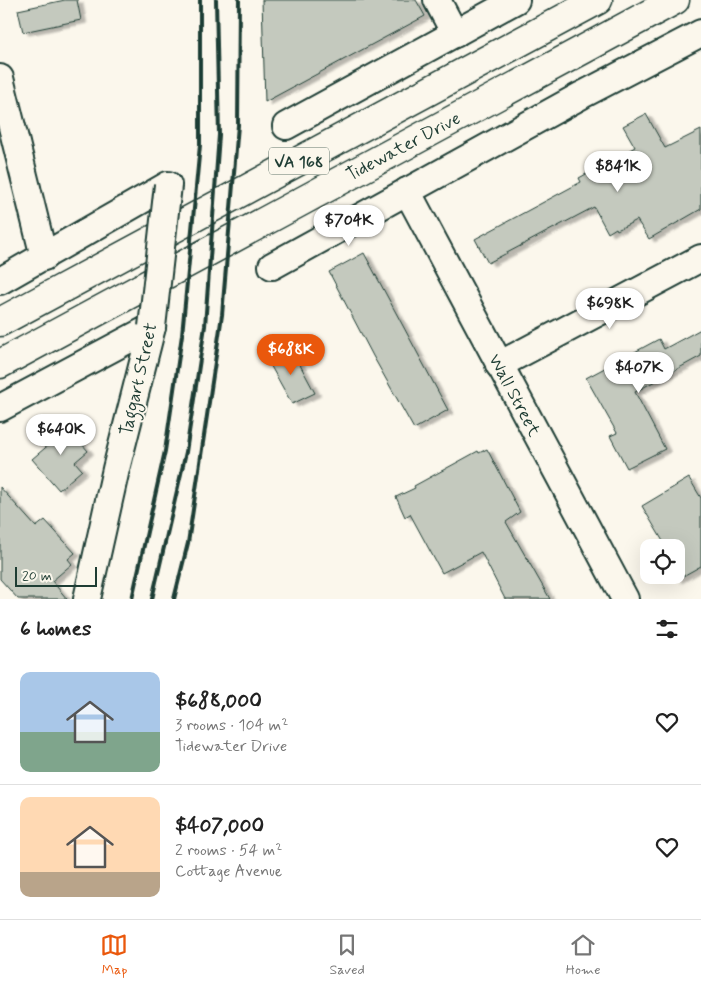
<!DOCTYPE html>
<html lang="en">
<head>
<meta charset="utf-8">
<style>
	:root { --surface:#fff; --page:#f6f6f6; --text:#222; --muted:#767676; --line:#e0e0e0; --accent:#ea580c }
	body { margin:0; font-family:Mynerve,sans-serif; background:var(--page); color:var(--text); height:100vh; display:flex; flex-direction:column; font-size:19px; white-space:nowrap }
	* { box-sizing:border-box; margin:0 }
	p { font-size:16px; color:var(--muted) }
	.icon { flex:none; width:28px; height:28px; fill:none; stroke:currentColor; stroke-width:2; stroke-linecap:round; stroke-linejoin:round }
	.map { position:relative; height:599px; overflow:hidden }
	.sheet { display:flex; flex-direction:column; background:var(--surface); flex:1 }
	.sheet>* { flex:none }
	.tools { position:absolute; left:640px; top:539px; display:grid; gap:10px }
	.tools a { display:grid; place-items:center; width:45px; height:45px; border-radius:10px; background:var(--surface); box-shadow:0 5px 20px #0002; font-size:25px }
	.scale { position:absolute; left:15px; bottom:12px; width:82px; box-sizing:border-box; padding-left:5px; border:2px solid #1f3d34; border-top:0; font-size:14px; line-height:18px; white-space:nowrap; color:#1f3d34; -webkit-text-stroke:4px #fbf7ec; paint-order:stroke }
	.price { position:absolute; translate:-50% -42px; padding:0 11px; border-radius:18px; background:#fff; color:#222; font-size:16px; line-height:32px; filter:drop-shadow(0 1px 2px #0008) }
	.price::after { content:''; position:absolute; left:50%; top:30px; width:15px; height:11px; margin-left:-8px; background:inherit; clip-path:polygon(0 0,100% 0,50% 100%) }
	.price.selected { background:var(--accent); color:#fff }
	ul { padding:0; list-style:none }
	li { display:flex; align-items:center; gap:15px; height:125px; padding:0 20px }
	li+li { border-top:1px solid var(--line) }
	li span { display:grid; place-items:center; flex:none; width:140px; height:100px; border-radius:10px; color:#555 }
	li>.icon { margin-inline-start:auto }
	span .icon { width:60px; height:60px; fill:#fffc; stroke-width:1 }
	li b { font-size:21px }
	h2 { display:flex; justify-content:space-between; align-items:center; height:60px; padding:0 20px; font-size:21px }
	.tab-bar { display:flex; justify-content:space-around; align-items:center; height:70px; border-top:1px solid var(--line); background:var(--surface); font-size:14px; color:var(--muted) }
	.tab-bar a { display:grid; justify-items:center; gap:2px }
	.tab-bar .selected { color:var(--accent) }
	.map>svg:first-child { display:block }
</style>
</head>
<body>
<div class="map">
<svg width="701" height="599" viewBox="0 0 701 599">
	<defs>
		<filter id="shadow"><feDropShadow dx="5.5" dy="3" stdDeviation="1" flood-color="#0004"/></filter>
	</defs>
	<rect width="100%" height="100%" fill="#fbf7ec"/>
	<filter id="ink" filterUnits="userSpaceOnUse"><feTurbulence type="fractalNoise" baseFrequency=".02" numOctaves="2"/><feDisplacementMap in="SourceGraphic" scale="10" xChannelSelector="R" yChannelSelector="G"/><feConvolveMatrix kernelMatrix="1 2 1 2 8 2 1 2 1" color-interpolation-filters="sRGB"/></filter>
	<g filter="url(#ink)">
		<g fill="#c4c9be" stroke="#1f3d34" filter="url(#shadow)">
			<path d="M 65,0 L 77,0 L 81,20 L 23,32 L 18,10 Z"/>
			<path d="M 262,0 L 416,0 L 425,16 L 265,102 Z"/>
			<path d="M 646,114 L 665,148 L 701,130 L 701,209 L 649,239 L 637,220 L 617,230 L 616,228 L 608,233 L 594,207 L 488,263 L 475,239 L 581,182 L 579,178 L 635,147 L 623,126 Z"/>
			<path d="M 364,253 L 448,410 L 414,429 L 373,356 L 329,272 Z"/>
			<path d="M 701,329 L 701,356 L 635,392 L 665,449 L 627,468 L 610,436 L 617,433 L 586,378 L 659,339 L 664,349 Z"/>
			<path d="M 291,348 L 315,393 L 292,404 L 268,361 Z"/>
			<path d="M 62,421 L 88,451 L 75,462 L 82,470 L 59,490 L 32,459 L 51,443 L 46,436 Z"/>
			<path d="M 487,449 L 520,512 L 506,522 L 550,599 L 505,599 L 481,552 L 442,573 L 410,514 L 405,517 L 396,497 L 415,488 L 414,486 L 478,451 L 479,453 Z"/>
			<path d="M 689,478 L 701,498 L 701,566 L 676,580 L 676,548 L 667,548 L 642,506 Z"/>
			<path d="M 0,487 L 36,527 L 45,520 L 75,553 L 68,559 L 72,564 L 52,581 L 67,599 L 18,599 L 0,579 Z"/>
		</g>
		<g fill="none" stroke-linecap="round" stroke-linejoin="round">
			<g stroke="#1f3d34" stroke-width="30">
				<g id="minor">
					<path d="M 437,0 L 455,34"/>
					<path d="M 0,78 L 44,257"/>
					<path d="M 286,126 L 516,0"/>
					<path d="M 407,191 L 625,599"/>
					<path d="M 272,266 L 582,95 L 701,33"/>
					<path d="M 0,281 L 168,185"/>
					<path d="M 499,365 L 701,258"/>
					<path d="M 0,408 L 152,327"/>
					<path d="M 87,599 L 116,469 L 152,327"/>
				</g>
			</g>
			<g stroke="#1f3d34" stroke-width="31">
				<g id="trunk">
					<path d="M 0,322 L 598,0"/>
					<path d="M 0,364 L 675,0"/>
				</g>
			</g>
			<use href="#minor" stroke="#fbf7ec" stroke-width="26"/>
			<use href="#trunk" stroke="#fbf7ec" stroke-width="28"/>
			<g stroke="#1f3d34" stroke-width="4">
				<path d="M 132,599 L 165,451 L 182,335 L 200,145 L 200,0"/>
				<path d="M 152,599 L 186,452 L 205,326 L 219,135 L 216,0"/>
				<path d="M 174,599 L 188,543 L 222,315 L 238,125 L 239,0"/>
			</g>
			<g stroke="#1f3d34" stroke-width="30" stroke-linecap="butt">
				<path id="minor-bridge" d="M 152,327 L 168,185"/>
			</g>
			<use href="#minor-bridge" stroke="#fbf7ec" stroke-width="26"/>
		</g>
	</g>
	<g text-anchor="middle" stroke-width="4" stroke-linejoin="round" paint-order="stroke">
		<rect fill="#fbf7ec" stroke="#61756b" stroke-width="1" x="269" y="147.5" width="60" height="27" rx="4"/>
		<g font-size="16" font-weight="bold" fill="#1f3d34">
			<text x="299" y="167">VA 168</text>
		</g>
		<g font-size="18" fill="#1f3d34" stroke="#fbf7ec">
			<text transform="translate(403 146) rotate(-28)" y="6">Tidewater Drive</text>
			<text transform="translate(138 379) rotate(-77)" y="6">Taggart Street</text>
			<text transform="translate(515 395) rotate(62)" y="6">Wall Street</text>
		</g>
	</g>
</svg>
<div class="tools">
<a><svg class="icon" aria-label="locate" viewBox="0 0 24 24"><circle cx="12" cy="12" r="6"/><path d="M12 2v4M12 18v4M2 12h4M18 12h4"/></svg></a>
</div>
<div class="scale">20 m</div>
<b class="price" style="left:618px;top:193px">$841K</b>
<b class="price" style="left:349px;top:247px">$704K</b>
<b class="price" style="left:610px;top:330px">$698K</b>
<b class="price selected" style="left:291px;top:376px">$688K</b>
<b class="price" style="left:639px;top:394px">$407K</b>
<b class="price" style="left:61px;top:456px">$640K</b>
</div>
<section class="sheet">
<h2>6 homes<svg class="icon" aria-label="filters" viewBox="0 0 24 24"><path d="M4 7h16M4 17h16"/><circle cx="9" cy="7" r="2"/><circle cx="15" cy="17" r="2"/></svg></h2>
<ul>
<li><span style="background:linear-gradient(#a9c7e8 60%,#7fa58c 0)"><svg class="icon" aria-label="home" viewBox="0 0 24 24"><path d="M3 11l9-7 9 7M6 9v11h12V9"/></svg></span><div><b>$688,000</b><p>3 rooms · 104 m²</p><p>Tidewater Drive</p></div><svg class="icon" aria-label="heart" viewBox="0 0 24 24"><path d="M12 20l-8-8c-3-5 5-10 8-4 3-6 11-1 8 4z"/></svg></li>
<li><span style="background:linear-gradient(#ffd9b3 75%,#b9a48a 0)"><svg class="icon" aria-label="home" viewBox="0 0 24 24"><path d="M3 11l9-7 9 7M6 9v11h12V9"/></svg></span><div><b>$407,000</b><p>2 rooms · 54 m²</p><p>Cottage Avenue</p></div><svg class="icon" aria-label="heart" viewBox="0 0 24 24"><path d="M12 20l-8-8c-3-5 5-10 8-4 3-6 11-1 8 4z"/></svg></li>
</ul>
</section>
<nav class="tab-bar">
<a class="selected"><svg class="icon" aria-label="map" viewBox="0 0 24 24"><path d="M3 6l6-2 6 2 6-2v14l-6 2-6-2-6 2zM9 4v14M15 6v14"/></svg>Map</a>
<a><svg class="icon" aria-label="saved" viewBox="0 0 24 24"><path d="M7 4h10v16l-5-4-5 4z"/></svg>Saved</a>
<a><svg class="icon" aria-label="home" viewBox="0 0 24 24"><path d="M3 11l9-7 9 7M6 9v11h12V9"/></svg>Home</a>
</nav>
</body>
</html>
